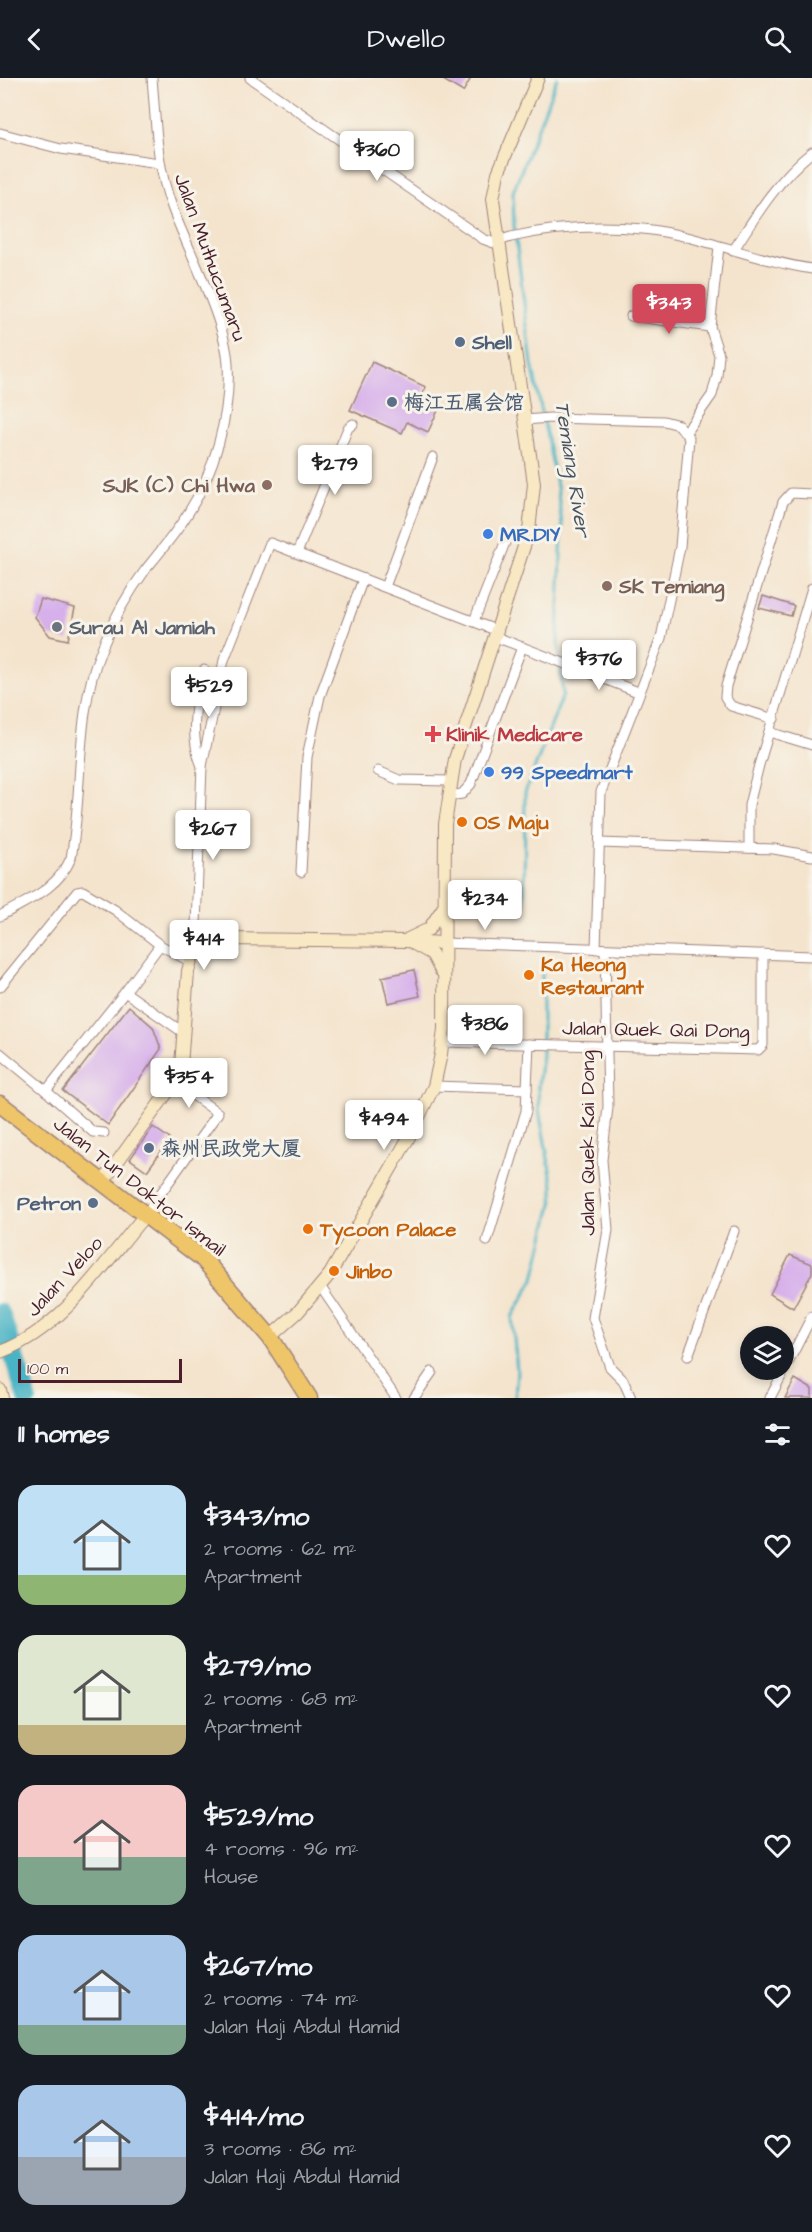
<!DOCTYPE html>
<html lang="en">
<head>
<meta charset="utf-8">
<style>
	:root { --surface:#171b24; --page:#20242c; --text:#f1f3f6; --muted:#9ea1a6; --accent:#d1495b }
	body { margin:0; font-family:"Architects Daughter","LXGW WenKai TC",sans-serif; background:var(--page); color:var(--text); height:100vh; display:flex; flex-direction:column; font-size:22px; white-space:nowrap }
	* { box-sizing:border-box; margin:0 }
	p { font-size:20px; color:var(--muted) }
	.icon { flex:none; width:33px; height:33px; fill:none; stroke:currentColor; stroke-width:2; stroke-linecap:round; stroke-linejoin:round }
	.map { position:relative; height:1320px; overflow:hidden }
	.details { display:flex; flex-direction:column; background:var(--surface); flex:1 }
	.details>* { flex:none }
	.buttons { position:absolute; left:740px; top:1248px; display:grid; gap:12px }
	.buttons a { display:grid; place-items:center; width:54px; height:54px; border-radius:50%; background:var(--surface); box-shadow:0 3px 9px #0003; font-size:30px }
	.scale { position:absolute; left:18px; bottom:15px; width:164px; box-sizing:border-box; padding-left:6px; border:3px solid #4a1f2b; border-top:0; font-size:16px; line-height:21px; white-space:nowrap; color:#4a1f2b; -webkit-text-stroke:4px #f7f3e8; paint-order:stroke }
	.price { position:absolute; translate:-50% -51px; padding:0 14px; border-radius:6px; background:#fff; color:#222; font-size:20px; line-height:39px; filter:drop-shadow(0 2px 3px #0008) }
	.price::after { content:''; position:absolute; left:50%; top:36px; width:18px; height:14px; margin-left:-9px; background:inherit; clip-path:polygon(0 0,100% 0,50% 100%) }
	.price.on { background:var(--accent); color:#fff }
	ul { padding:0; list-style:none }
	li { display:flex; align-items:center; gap:18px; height:150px; padding:0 18px }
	li span { display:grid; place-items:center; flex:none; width:168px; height:120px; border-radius:18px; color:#555 }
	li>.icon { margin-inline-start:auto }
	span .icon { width:72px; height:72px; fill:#fffc; stroke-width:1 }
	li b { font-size:26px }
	h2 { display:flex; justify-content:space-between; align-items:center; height:72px; padding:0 18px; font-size:26px }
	header { display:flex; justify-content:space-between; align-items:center; height:78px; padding:0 18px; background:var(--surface); font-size:27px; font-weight:600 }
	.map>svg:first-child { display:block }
</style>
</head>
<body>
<header><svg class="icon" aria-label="back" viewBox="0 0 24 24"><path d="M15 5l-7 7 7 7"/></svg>Dwello<svg class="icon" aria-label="search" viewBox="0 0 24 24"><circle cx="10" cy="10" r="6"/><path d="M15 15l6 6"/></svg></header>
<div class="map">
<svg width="812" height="1320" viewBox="0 0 812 1320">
	<rect width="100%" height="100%" fill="#f7f3e8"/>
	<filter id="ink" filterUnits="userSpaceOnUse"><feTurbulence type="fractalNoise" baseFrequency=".0167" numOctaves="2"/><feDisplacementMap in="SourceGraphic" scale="12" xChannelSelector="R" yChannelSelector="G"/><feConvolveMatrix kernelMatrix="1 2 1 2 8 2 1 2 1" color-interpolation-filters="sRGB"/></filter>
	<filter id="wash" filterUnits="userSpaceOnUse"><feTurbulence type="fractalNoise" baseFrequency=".008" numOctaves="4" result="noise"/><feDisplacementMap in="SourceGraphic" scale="24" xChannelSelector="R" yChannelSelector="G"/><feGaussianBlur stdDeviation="1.35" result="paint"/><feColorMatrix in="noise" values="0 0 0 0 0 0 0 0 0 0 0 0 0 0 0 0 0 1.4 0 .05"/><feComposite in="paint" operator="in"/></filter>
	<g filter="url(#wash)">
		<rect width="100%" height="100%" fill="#f4e4cd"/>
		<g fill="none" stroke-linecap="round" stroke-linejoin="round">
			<g stroke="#48b4c5" stroke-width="3">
				<path d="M 524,828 L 525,715 L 563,617 L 558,563 L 562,447 L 557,408 L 532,286 L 514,147 L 513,114 L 557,0"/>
				<path d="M 515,1320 L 517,1293 L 512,1239 L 534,1201 L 553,1122 L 553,1108 L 539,1032 L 538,1009 L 542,977 L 542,885"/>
			</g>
			<path stroke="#48b4c5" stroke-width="20" d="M 0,1235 L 27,1320"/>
		</g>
		<g id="blocks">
			<g fill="#d6afeb">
				<path d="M 440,0 L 471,0 L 463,14 Z"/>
				<path d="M 372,284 L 426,309 L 421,319 L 440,328 L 428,354 L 407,344 L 402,355 L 350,332 Z"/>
				<path d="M 763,518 L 794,528 L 791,538 L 759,530 Z"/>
				<path d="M 41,521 L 75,530 L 68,562 L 50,558 L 35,539 Z"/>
				<path d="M 414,892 L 420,918 L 388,925 L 382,899 Z"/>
				<path d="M 129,928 L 153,949 L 161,971 L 108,1047 L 63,1013 Z"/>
				<path d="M 153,1049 L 170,1061 L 147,1093 L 130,1081 Z"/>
				<path d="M 790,1177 L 812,1186 L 812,1195 L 793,1230 L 770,1216 Z"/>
				<path d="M 795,1301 L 812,1311 L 812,1320 L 785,1320 Z"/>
			</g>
		</g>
	</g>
	<g filter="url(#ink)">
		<use href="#blocks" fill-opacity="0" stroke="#9f827c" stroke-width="1.5"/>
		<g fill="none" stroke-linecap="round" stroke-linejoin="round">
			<g stroke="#9f827c" stroke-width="11">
				<g id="street">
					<path d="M 250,0 L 483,161 L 494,165 C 500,164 505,160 511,159 C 553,149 601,147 643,151 C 701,157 755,183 812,191"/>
					<path d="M 0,55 L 61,71 L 159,85"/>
					<path d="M 733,173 C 756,137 778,101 812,74"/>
					<path d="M 631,238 L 710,249"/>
					<path d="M 525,342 L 550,340 L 664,343 L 679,347 L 689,360 L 680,469 L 661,560 L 601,714 L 596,871"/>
					<path d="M 686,354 L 712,317 L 717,298 L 719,277 L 710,249 L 719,169"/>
					<path d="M 297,475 L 348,350 L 353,346"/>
					<path d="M 385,509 L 433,379"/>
					<path d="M 474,543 L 508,457"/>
					<path d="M 496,559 L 638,614"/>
					<path d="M 774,641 L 731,628 L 725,619 L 726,608 L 783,424 L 791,415 L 812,416"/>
					<path d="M 769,654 L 812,667"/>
					<path d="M 202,688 C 189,659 195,622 204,592"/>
					<path d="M 378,693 L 399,702 L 450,703"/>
					<path d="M 448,718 L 462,716 L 471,706 L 522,569"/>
					<path d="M 600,765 L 774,771 L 812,778"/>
					<path d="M 749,770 L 749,727 L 759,687 L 812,510"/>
					<path d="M 301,794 L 307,679 L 320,618 L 363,501"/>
					<path d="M 0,838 C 28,822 58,811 71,780 C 84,710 74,637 102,570 C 113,542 128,515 146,491 C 160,474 175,456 187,437 C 214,395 231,337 228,286 C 226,244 188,172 172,129 C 156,86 156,45 152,0"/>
					<path d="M 443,865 L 812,878"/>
					<path d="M 201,870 L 196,847 L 202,688 L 224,582 L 270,465 L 498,553"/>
					<path d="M 605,871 L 608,1029 L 602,1082 L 608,1152 L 593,1240 L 610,1289 L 623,1302 L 631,1320"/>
					<path d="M 0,909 L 77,814 L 83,813 L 115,832 L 160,867 L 191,884"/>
					<path d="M 125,914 L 160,867"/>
					<path d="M 443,964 L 758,972 L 763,967 L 763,876"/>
					<path d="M 0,975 L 46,1013 L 125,914 L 184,955"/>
					<path d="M 434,1008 L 527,1011"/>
					<path d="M 46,1013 L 93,1054 L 104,1055"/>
					<path d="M 146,1136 L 218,1035 L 175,1004"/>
					<path d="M 487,1163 L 526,1033 L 529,966"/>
					<path d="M 320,1208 L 396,1320"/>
					<path d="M 688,1278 L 734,1153"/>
					<path d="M 414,1320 L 432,1294"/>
					<path d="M 770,1320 L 812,1238"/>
				</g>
			</g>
			<g stroke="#9f827c" stroke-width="14">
				<g id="secondary">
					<path d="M 408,861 L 429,851 L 443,830"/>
					<path d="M 414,866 L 432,876 L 441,893"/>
					<path d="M 102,1105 L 175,1004 L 181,988 L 188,893 L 192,879 L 201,870 L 214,863 L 227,861 L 405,863 L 443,865"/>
					<path d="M 270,1259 L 298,1234 L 330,1196 L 408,1061 L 434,1008 L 441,976 L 444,951 L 445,746 L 455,681 L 529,453 L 534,406 L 531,384 L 493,121 L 498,95 L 538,0"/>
					<path d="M 0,1274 C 63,1251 104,1185 146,1136"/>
					<path d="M 0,1312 L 2,1320"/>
				</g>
			</g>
			<g stroke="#9f827c" stroke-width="19">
				<path id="highway" d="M 0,1026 L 203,1181 L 270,1259 L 309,1320"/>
			</g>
			<use href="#street" stroke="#fff" stroke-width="9"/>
			<use href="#secondary" stroke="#f8e8c3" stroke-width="12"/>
			<use href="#highway" stroke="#eec569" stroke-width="16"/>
		</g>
	</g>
	<g fill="#5c6f8a" stroke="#f7f3e8" stroke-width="2">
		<circle cx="460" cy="264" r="6"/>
		<circle cx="392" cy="324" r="6"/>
		<circle cx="149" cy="1070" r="6"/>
		<circle cx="93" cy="1125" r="6"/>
	</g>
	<g fill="#8d6e63" stroke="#f7f3e8" stroke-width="2">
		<circle cx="267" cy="407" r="6"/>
		<circle cx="607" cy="508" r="6"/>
	</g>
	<g fill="#3f7fe0" stroke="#f7f3e8" stroke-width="2">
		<circle cx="488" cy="456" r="6"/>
		<circle cx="489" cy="694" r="6"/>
	</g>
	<circle fill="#6b7280" stroke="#f7f3e8" stroke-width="2" cx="57" cy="549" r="6"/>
	<path fill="#e0444e" stroke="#f7f3e8" stroke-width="2" d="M430 647h6v6h6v6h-6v6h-6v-6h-6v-6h6z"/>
	<g fill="#e8710a" stroke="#f7f3e8" stroke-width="2">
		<circle cx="462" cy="744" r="6"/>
		<circle cx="529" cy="897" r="6"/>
		<circle cx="308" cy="1151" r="6"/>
		<circle cx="334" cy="1193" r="6"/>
	</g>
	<g text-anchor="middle" stroke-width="6" stroke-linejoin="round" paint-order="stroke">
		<g font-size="20" fill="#4a1f2b" stroke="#f7f3e8">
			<text transform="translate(211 179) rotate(70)" y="7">Jalan Muthucumaru</text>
			<text transform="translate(656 951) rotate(1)" y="7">Jalan Quek Qai Dong</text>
			<text transform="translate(587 1065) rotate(-90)" y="7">Jalan Quek Kai Dong</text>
			<text transform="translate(140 1108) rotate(38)" y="7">Jalan Tun Doktor Ismail</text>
			<text transform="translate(64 1198) rotate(-47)" y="7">Jalan Veloo</text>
		</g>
		<g font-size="20" font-weight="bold" fill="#4e5e75" stroke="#f7f3e8" text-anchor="start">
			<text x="472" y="271">Shell</text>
			<text x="404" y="331">梅江五属会馆</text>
			<text x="161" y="1077">森州民政党大厦</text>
			<text x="81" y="1132" text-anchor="end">Petron</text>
		</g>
		<g font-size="20" font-weight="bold" fill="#785e54" stroke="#f7f3e8" text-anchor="end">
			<text x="255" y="414">SJK (C) Chi Hwa</text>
			<text x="619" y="515" text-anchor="start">SK Temiang</text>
		</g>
		<g font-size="20" font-weight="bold" fill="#366cbe" stroke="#f7f3e8" text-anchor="start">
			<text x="500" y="463">MR.DIY</text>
			<text x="501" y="701">99 Speedmart</text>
		</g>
		<g font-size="20" font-weight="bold" fill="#5b616d" stroke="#f7f3e8" text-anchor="start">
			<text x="69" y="556">Surau Al Jamiah</text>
		</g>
		<g font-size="20" font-weight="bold" fill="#be3a42" stroke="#f7f3e8" text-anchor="start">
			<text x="446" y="663">Klinik Medicare</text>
		</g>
		<g font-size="20" font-weight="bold" fill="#c56008" stroke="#f7f3e8" text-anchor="start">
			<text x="474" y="751">OS Maju</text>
			<text x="541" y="893">Ka Heong<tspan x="541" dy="23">Restaurant</tspan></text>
			<text x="320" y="1158">Tycoon Palace</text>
			<text x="346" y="1200">Jinbo</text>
		</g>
		<g font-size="21" font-style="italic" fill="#495361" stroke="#f7f3e8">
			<text transform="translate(573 391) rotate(81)" y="7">Temiang River</text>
		</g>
	</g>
</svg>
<div class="buttons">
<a><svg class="icon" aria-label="layers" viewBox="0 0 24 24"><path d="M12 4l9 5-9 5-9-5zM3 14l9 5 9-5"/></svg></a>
</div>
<div class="scale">100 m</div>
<b class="price" style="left:377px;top:104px">$360</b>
<b class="price on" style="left:669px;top:257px">$343</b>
<b class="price" style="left:335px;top:418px">$279</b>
<b class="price" style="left:599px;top:613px">$376</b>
<b class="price" style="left:209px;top:640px">$529</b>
<b class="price" style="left:213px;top:783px">$267</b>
<b class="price" style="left:485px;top:853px">$234</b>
<b class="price" style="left:204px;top:893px">$414</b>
<b class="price" style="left:485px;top:978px">$386</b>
<b class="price" style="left:189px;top:1031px">$354</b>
<b class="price" style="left:384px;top:1073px">$494</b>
</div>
<section class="details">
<h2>11 homes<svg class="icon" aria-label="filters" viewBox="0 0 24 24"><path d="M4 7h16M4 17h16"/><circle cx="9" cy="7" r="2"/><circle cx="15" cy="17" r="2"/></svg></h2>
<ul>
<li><span style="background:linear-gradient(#bfe0f5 75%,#8fb573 0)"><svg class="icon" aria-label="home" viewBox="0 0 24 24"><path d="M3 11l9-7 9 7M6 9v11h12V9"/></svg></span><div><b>$343/mo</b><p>2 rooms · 62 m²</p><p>Apartment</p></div><svg class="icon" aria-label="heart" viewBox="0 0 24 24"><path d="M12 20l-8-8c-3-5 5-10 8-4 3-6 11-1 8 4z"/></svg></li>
<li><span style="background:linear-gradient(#dfe7d0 75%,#c2b280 0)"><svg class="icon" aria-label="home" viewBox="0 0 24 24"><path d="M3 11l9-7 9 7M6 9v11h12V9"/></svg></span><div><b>$279/mo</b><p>2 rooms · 68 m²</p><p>Apartment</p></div><svg class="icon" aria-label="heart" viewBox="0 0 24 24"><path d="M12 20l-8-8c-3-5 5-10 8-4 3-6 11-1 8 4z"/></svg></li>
<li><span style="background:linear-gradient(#f6c9c9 60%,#7fa58c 0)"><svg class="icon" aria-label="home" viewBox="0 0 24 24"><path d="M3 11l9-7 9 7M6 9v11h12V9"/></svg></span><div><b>$529/mo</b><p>4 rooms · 96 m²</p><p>House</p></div><svg class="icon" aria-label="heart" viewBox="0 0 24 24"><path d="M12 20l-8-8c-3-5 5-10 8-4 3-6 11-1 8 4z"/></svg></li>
<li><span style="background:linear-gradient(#a9c7e8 75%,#7fa58c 0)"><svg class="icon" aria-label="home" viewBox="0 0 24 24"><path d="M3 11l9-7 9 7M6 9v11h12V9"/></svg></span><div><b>$267/mo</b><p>2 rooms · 74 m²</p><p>Jalan Haji Abdul Hamid</p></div><svg class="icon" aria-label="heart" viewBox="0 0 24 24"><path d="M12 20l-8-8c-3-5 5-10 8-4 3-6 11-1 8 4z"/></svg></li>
<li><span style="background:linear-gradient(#a9c7e8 60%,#9aa5b1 0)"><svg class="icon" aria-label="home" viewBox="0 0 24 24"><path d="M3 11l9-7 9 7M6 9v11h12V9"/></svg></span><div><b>$414/mo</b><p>3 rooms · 86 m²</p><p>Jalan Haji Abdul Hamid</p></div><svg class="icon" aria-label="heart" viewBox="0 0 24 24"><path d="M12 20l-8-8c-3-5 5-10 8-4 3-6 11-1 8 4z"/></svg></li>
</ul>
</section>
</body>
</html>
